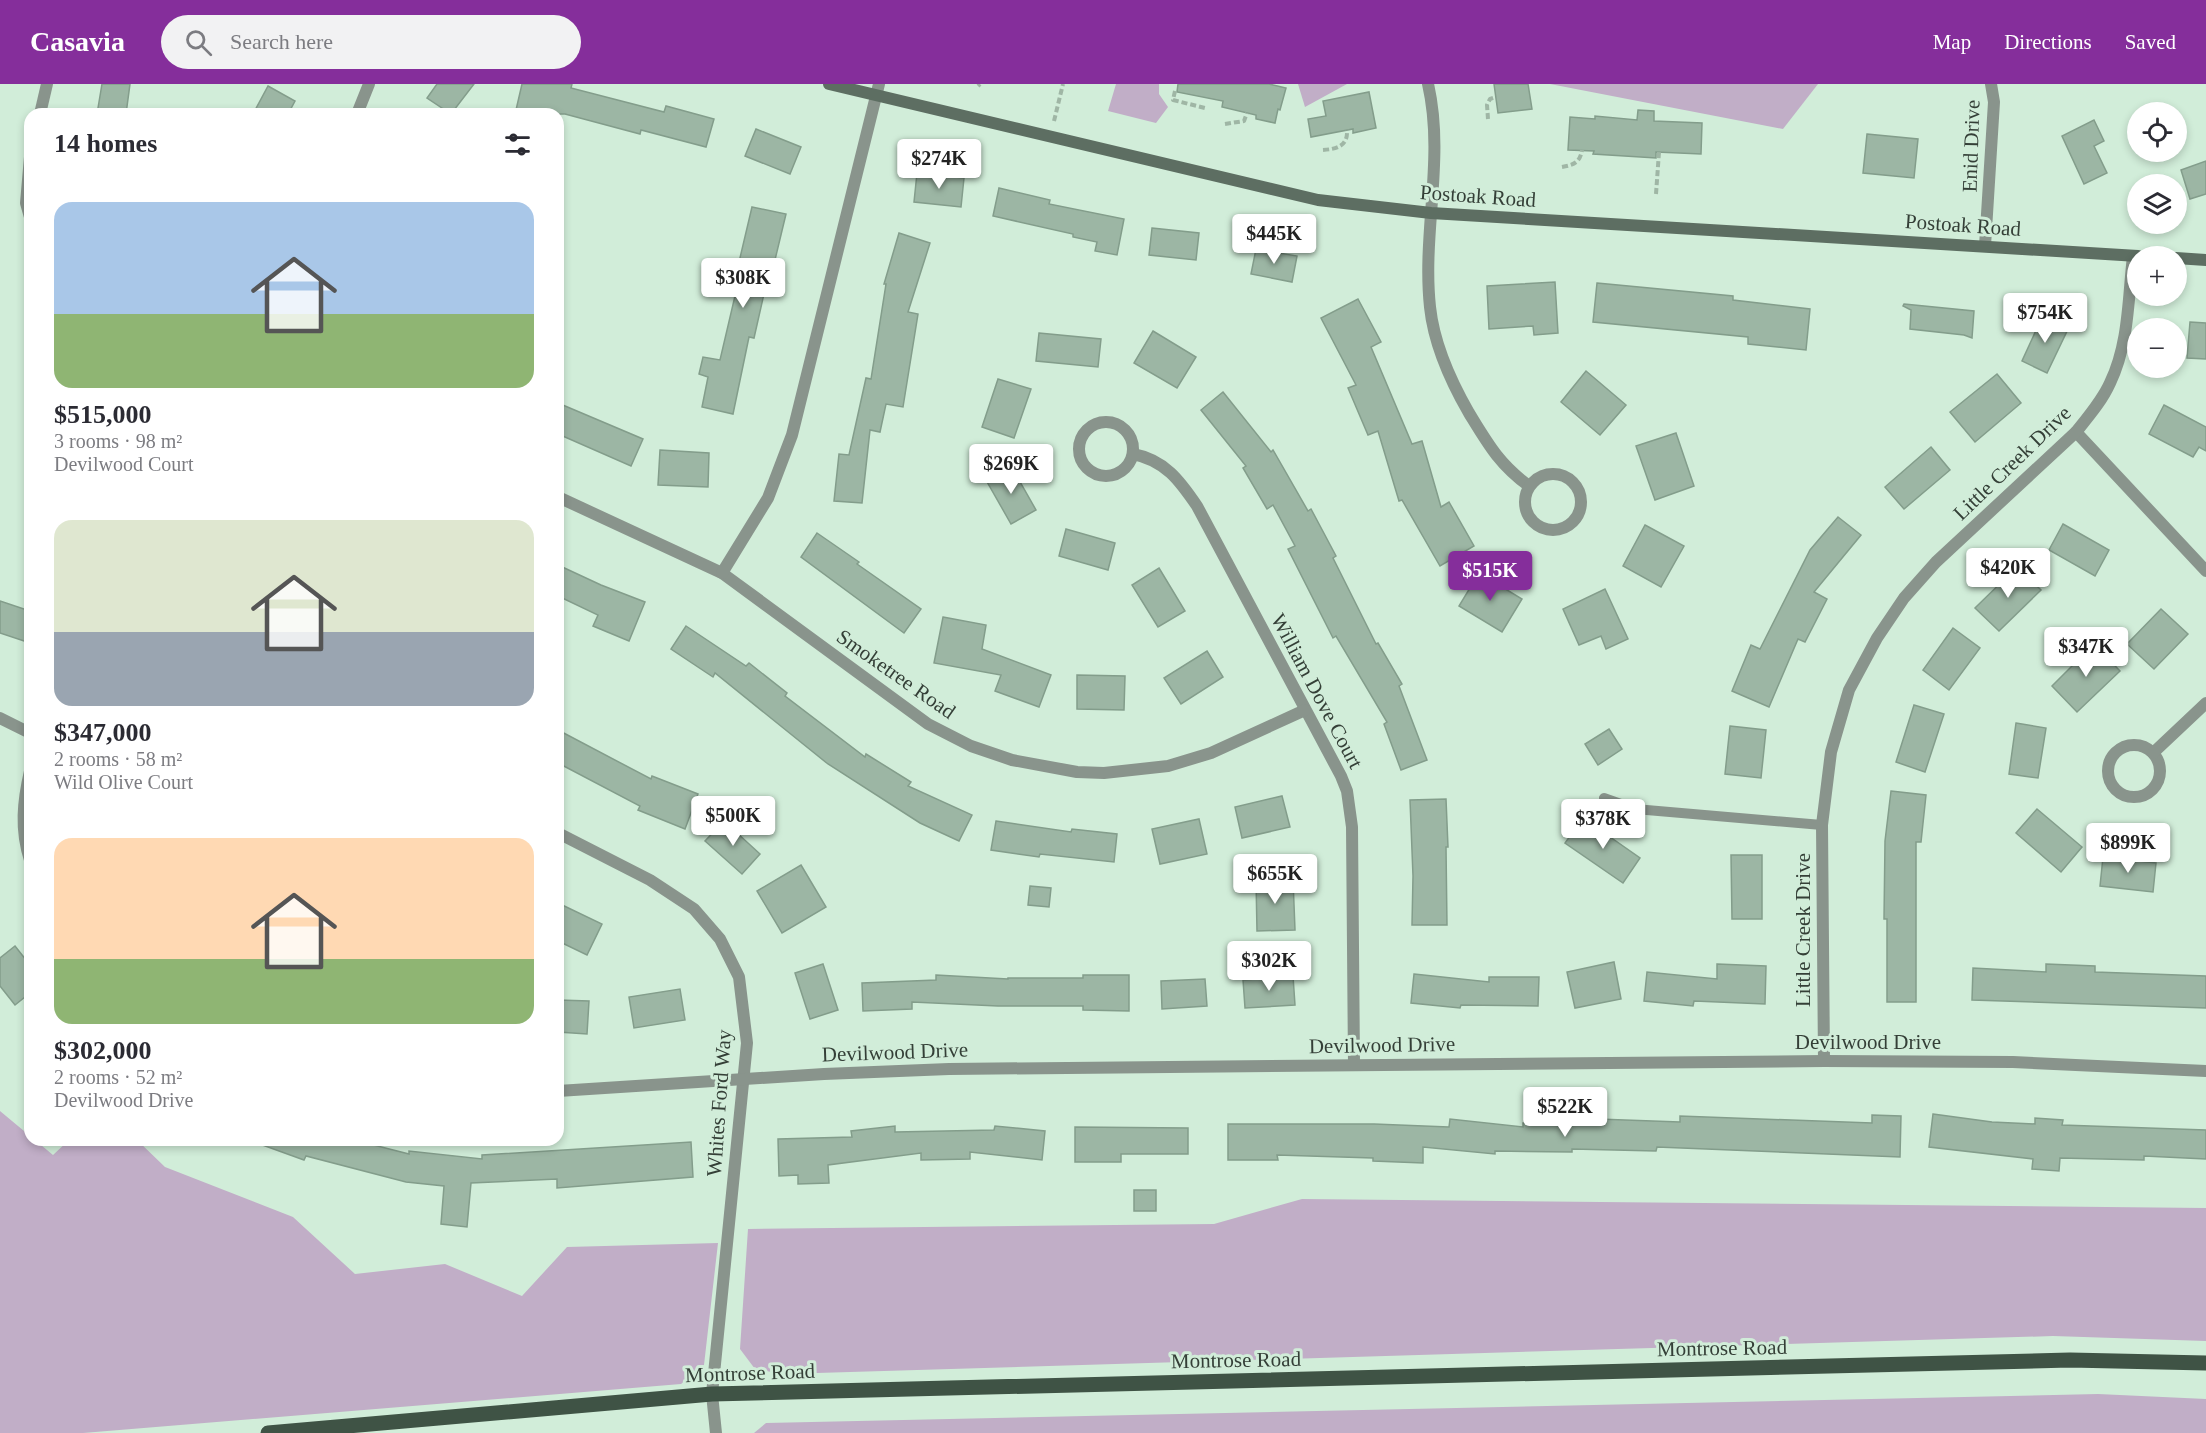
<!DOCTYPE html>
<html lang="en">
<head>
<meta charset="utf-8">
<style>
	:root { --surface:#fff; --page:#f2f2f3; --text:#2b2b33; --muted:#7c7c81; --accent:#852e9b }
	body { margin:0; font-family:"Times New Roman",serif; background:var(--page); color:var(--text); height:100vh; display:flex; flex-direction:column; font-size:22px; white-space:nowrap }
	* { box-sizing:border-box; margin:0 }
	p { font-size:20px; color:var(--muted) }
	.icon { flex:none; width:33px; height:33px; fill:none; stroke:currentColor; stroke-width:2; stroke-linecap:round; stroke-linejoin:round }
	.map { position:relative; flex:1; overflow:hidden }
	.details { position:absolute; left:24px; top:24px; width:540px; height:1038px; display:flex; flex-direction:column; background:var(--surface); border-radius:18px; box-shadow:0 3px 9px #0003 }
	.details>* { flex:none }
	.controls { position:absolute; left:2127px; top:18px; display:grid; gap:12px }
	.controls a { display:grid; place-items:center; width:60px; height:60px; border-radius:50%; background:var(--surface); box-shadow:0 3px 9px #0003; font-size:30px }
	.price { position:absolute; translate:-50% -51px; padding:0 14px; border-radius:6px; background:#fff; color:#222; font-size:20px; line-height:39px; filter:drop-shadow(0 2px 3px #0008) }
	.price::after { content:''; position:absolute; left:50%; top:36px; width:18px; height:14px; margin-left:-9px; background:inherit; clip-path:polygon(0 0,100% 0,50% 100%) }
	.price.current { background:var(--accent); color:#fff }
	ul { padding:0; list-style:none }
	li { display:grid; align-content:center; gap:12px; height:318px; padding:0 30px }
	li span { display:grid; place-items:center; height:186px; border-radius:18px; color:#555 }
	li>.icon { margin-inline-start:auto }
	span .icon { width:108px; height:108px; fill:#fffc; stroke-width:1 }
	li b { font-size:26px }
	h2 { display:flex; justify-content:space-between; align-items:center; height:72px; padding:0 30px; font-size:26px }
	header { display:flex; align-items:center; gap:36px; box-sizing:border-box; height:84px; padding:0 30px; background:var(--accent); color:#fff }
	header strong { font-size:28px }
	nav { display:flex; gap:33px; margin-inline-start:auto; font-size:21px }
	.search { width:420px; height:54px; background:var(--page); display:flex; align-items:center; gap:15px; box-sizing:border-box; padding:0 21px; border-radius:33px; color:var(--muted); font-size:22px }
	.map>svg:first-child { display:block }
</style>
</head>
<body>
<header>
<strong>Casavia</strong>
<div class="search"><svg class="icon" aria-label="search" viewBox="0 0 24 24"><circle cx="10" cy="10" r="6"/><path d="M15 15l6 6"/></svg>Search here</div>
<nav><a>Map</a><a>Directions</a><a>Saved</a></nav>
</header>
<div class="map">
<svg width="2206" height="1349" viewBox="0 0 2206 1349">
	<rect width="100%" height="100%" fill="#d1edd9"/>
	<g fill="#c1aec7">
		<path d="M 1116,0 L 1159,0 L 1159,10 L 1168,23 L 1156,39 L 1108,27 Z"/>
		<path d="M 1298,0 L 1347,0 L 1305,23 Z"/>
		<path d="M 1550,0 L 1818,0 L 1783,45 Z"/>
		<path d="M 0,1027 L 30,1052 L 30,1056 L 35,1056 L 53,1071 L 69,1056 L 137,1056 L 165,1083 L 293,1133 L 355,1190 L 445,1180 L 522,1212 L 567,1163 L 718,1159 L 704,1281 L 681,1300 L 83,1349 L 0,1349 Z"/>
		<path d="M 1302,1115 L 2206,1124 L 2206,1257 L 2053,1252 L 783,1290 L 755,1285 L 740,1265 L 748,1145 L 1214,1140 Z"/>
		<path d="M 2098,1310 L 2206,1315 L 2206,1349 L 754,1349 L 766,1339 Z"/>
	</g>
	<g fill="#9cb6a4" stroke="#839d8b" stroke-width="1.5">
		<path d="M 102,0 L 130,0 L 126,30 L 97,30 Z"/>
		<path d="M 437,0 L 474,0 L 451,30 L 427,14 Z"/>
		<path d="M 522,0 L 572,0 L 571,4 L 664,28 L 666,22 L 714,35 L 706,63 L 641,46 L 640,50 L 565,30 L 521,30 L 522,27 L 516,26 Z"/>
		<path d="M 1178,0 L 1269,0 L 1286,4 L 1280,26 L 1278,25 L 1275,39 L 1256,35 L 1256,31 L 1222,23 L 1223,17 L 1177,8 Z"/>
		<path d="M 1494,0 L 1528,0 L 1532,25 L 1498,29 Z"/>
		<path d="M 268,2 L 295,17 L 288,30 L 253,30 Z"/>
		<path d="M 1369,8 L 1376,44 L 1353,49 L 1353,45 L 1311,53 L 1308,35 L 1326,32 L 1323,17 Z"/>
		<path d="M 1638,26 L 1654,27 L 1654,37 L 1702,39 L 1701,70 L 1656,68 L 1656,74 L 1593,70 L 1594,67 L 1568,66 L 1570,33 L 1595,35 L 1595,32 L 1637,36 Z"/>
		<path d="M 2094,36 L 2104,57 L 2094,62 L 2107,89 L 2084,100 L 2062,52 Z"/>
		<path d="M 756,45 L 801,63 L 790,90 L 745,72 Z"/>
		<path d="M 1867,50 L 1918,55 L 1914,94 L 1863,89 Z"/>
		<path d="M 2206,77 L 2206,110 L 2190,115 L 2181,86 Z"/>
		<path d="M 917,89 L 964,94 L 961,123 L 914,118 Z"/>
		<path d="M 999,104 L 1050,116 L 1049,120 L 1124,135 L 1117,171 L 1095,167 L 1097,158 L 1073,153 L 1073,150 L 993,132 Z"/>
		<path d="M 752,123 L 786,130 L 774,180 L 771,179 L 754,254 L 749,253 L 733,330 L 702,323 L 708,293 L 699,290 L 703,273 L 720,276 L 735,212 L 731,212 Z"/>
		<path d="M 1152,144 L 1199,149 L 1196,176 L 1149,171 Z"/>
		<path d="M 899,149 L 930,159 L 908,228 L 918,230 L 903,323 L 886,320 L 880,348 L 870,346 L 862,419 L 834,417 L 839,370 L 849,371 L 866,294 L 871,295 L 886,200 L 884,200 Z"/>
		<path d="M 1256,165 L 1297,172 L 1292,198 L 1251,190 Z"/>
		<path d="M 1555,198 L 1558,249 L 1534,251 L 1533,242 L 1489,245 L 1487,202 Z"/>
		<path d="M 1597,199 L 1733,212 L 1733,216 L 1810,225 L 1806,266 L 1748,260 L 1748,253 L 1593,238 Z"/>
		<path d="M 1358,215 L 1381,258 L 1371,263 L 1412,360 L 1422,357 L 1441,423 L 1449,418 L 1474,462 L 1440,482 L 1402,416 L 1399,417 L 1378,347 L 1368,351 L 1348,304 L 1356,301 L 1321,234 Z"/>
		<path d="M 1904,220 L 1974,227 L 1972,254 L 1964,251 L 1910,245 L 1911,226 L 1903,222 Z"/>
		<path d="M 2043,231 L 2069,243 L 2047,289 L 2022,277 Z"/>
		<path d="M 2190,238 L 2206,239 L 2206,275 L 2187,274 Z"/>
		<path d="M 1153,247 L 1196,273 L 1177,304 L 1134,279 Z"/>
		<path d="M 1039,249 L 1101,255 L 1098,283 L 1036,277 Z"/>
		<path d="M 1586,287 L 1626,321 L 1600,351 L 1561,318 Z"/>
		<path d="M 1997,290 L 2021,319 L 1975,358 L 1950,328 Z"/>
		<path d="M 998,295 L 1031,305 L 1014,354 L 982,343 Z"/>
		<path d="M 1223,308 L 1271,368 L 1273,366 L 1308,427 L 1311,425 L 1336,472 L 1333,474 L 1376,560 L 1378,559 L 1402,600 L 1399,602 L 1427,676 L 1401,686 L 1384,640 L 1387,638 L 1336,552 L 1333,554 L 1288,465 L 1295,462 L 1273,421 L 1267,425 L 1243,384 L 1246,382 L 1201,326 Z"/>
		<path d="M 558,319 L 643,355 L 631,382 L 558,350 Z"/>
		<path d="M 2164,321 L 2206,343 L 2206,367 L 2199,363 L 2193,373 L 2149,350 Z"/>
		<path d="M 1676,349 L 1694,402 L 1655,416 L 1636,362 Z"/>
		<path d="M 1931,363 L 1950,386 L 1904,425 L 1885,403 Z"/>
		<path d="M 660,366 L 709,369 L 708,403 L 658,401 Z"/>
		<path d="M 1011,382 L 1036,426 L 1011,440 L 986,396 Z"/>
		<path d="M 1838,433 L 1861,451 L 1814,508 L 1827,515 L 1805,558 L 1798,555 L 1769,623 L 1732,607 L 1751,561 L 1760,565 L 1810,466 Z"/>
		<path d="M 2063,440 L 2109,466 L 2095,492 L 2049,466 Z"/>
		<path d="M 1645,441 L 1684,462 L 1661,503 L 1623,482 Z"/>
		<path d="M 1066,445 L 1115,459 L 1108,486 L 1059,472 Z"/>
		<path d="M 817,449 L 859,478 L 857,480 L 921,525 L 904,549 L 801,473 Z"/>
		<path d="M 558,481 L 601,501 L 645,518 L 629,557 L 593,542 L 598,531 L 558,512 Z"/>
		<path d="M 2017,483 L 2041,506 L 1999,547 L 1975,524 Z"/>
		<path d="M 1159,484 L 1185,527 L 1158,543 L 1132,501 Z"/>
		<path d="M 1479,489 L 1522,515 L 1502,548 L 1459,522 Z"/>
		<path d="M 1605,505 L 1628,555 L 1606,565 L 1601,552 L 1579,561 L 1563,525 Z"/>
		<path d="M 0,517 L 30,527 L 30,559 L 0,549 Z"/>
		<path d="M 2161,525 L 2188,550 L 2154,585 L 2127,560 Z"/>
		<path d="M 943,533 L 986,541 L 982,565 L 1051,591 L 1039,623 L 995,607 L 1001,591 L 934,579 Z"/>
		<path d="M 686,542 L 746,582 L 749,579 L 787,609 L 785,612 L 865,673 L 866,670 L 911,698 L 908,702 L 972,731 L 959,757 L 920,739 L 828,680 L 715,589 L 713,593 L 671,565 Z"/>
		<path d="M 1953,544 L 1980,564 L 1949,606 L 1923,586 Z"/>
		<path d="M 2094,560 L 2120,587 L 2077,628 L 2052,602 Z"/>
		<path d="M 1207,567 L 1223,593 L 1181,620 L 1164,594 Z"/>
		<path d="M 1077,591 L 1125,592 L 1124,626 L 1077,625 Z"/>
		<path d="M 1914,621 L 1944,630 L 1925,688 L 1896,678 Z"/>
		<path d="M 2016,639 L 2046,644 L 2038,694 L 2009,690 Z"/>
		<path d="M 1730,642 L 1766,646 L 1761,694 L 1725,690 Z"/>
		<path d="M 1609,645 L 1622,665 L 1598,681 L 1585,660 Z"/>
		<path d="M 558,646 L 651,695 L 652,692 L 698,710 L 685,745 L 638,726 L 640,722 L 558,679 Z"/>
		<path d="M 1891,707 L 1926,711 L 1921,758 L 1916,758 L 1916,918 L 1887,918 L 1887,835 L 1884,835 L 1885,757 Z"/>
		<path d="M 1282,712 L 1290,743 L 1242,754 L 1235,723 Z"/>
		<path d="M 1446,715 L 1448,763 L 1446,763 L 1447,841 L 1412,841 L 1413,792 L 1410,716 Z"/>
		<path d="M 2037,725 L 2082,763 L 2061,788 L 2016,749 Z"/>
		<path d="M 1583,734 L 1640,774 L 1623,799 L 1565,759 Z"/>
		<path d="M 1199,735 L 1207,770 L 1160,780 L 1152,745 Z"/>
		<path d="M 724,737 L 760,770 L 742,790 L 705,757 Z"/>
		<path d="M 996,737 L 1071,748 L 1072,745 L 1117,750 L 1114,778 L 1040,770 L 1039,773 L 991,766 Z"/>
		<path d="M 1731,771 L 1762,771 L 1762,835 L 1732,835 Z"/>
		<path d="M 2103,773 L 2156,779 L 2153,808 L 2100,802 Z"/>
		<path d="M 801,781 L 826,823 L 782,849 L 757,807 Z"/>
		<path d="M 1293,795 L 1295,846 L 1257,847 L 1256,796 Z"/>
		<path d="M 1030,802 L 1051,804 L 1049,823 L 1028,821 Z"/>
		<path d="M 558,819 L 602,840 L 587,871 L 558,857 Z"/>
		<path d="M 15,862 L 30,881 L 30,909 L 15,921 L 0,902 L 0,874 Z"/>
		<path d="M 1614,878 L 1621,915 L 1575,924 L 1567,888 Z"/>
		<path d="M 823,880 L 838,926 L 810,935 L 795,889 Z"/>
		<path d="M 1717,880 L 1766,882 L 1765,920 L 1694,917 L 1693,922 L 1644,917 L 1647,888 L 1717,895 Z"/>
		<path d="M 2046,880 L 2095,882 L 2095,888 L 2206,892 L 2206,924 L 1972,916 L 1973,884 L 2046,888 Z"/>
		<path d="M 1414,890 L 1489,898 L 1489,893 L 1539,893 L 1538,922 L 1461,921 L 1460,924 L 1411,919 Z"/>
		<path d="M 936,891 L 1008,895 L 1008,894 L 1083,894 L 1083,891 L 1129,891 L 1129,927 L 1083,926 L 1083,922 L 998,922 L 912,918 L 912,925 L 863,927 L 862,899 L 936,896 Z"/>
		<path d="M 1293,892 L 1295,921 L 1245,924 L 1243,896 Z"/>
		<path d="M 1205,895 L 1207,922 L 1162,925 L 1161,897 Z"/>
		<path d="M 680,905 L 685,936 L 634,944 L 629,913 Z"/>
		<path d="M 558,916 L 589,917 L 587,950 L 558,948 Z"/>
		<path d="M 1933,1030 L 1992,1038 L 2035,1040 L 2035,1034 L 2063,1036 L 2062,1041 L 2206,1046 L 2206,1075 L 2144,1072 L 2144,1076 L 2060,1074 L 2059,1087 L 2032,1085 L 2033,1075 L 1929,1063 Z"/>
		<path d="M 1872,1031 L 1901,1032 L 1900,1073 L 1657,1063 L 1656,1067 L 1572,1065 L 1572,1068 L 1495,1067 L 1495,1070 L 1423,1063 L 1423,1079 L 1373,1077 L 1373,1074 L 1277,1071 L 1278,1076 L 1228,1076 L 1228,1040 L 1374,1040 L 1449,1043 L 1450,1035 L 1523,1043 L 1523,1039 L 1598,1040 L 1598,1035 L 1680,1038 L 1680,1032 L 1872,1039 Z"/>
		<path d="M 895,1042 L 895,1048 L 994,1046 L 995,1042 L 1045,1047 L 1042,1076 L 970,1068 L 970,1075 L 921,1076 L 921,1069 L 828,1081 L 829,1099 L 798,1100 L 798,1091 L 779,1092 L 778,1055 L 852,1053 L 851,1047 Z"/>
		<path d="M 1075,1043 L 1188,1044 L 1188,1070 L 1121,1070 L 1121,1078 L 1075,1078 Z"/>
		<path d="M 254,1056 L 354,1056 L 409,1070 L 409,1067 L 482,1075 L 482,1071 L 691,1058 L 693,1093 L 557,1104 L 557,1095 L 471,1099 L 467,1143 L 441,1140 L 444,1102 L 406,1098 L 306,1072 L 304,1076 L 254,1058 Z"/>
		<rect x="1134" y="1106" width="22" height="21"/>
	</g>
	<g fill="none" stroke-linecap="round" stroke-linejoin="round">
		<g stroke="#9fb6a5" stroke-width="4" stroke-dasharray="6 3" stroke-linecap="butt">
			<path d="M 978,2 L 980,0"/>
			<path d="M 1175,7 L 1173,16 L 1205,24"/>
			<path d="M 1488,35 L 1487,21 L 1490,15 L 1496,13"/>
			<path d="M 1054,37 L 1063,0"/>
			<path d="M 1225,40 L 1244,37 L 1247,29"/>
			<path d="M 1323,66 C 1337,65 1348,62 1347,46"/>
			<path d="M 1562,83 C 1573,81 1580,79 1582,66"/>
			<path d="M 1656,110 L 1659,68"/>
		</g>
		<path stroke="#89948c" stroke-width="10" d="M 1604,714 L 1635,725 L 1822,741"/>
		<g stroke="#89948c" stroke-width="12">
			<path d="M 1428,0 C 1445,74 1422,148 1430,223 C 1434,261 1450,296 1469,329 C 1488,360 1499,380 1529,402"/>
			<path d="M 40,30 L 47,0"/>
			<path d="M 357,30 L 369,0"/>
			<path d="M 30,73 L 26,119 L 30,133"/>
			<path d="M 1985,162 L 1994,18 L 1991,0"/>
			<circle cx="1106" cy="365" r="27"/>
			<path d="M 2076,348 L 2206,487"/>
			<path d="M 1133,370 C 1165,376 1180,397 1197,422 L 1341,692 L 1347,707 L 1352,743 L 1354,981"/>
			<circle cx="1553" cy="418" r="28"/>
			<path d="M 558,413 L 722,489 L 928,640 L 971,662 L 1012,676 L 1077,688 L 1104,689 L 1168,682 L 1211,669 L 1305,626"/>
			<path d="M 722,489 L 768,414 L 792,351 L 879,0"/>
			<path d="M 0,634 L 30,649"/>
			<circle cx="2134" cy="687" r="26"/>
			<path d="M 2153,669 L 2206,619"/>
			<path d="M 30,687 C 23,717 20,746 30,776"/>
			<path d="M 558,749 L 650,796 L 694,825 L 720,855 L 739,893 L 747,959 L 712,1310 L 716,1349"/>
			<path d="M 1824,977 L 1822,741 L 1831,668 L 1849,606 L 1877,554 L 1904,514 L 1936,478 L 2076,348 C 2088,333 2102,317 2110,299 C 2129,260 2128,215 2133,172"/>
			<path d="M 558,1007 L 824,990 L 949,985 L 1824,977 L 2013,978 L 2206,987"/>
		</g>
		<g stroke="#5d6e62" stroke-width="12">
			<path d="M 829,0 L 1318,116 L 1431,129 L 2138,172"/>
			<path d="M 2176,174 L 2206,176"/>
		</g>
		<path stroke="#3f5345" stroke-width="15" d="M 268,1349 L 712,1310 L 2070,1276 L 2206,1279"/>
	</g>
	<g text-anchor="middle" stroke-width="6" stroke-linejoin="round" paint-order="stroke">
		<g font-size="21" fill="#343f37" stroke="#d1edd9">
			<text transform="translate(1971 62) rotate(-88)" y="7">Enid Drive</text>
			<text transform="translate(1478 112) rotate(4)" y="7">Postoak Road</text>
			<text transform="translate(1963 141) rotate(4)" y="7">Postoak Road</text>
			<text transform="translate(2012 379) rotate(-44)" y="7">Little Creek Drive</text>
			<text transform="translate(896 590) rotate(35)" y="7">Smoketree Road</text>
			<text transform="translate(1317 607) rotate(62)" y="7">William Dove Court</text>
			<text transform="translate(1803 846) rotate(-90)" y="7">Little Creek Drive</text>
			<text x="1868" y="965">Devilwood Drive</text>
			<text transform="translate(1382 961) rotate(-1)" y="7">Devilwood Drive</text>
			<text transform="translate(895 968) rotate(-2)" y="7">Devilwood Drive</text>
			<text transform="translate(719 1019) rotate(-86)" y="7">Whites Ford Way</text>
			<text transform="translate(1722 1264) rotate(-1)" y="7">Montrose Road</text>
			<text transform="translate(1236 1276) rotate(-1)" y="7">Montrose Road</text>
			<text transform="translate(750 1289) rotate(-2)" y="7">Montrose Road</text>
		</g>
	</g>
</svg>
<div class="controls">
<a><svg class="icon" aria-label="locate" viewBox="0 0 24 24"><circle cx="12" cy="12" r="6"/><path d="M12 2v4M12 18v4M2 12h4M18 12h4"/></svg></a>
<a><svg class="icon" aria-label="layers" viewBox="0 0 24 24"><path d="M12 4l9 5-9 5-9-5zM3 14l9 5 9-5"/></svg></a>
<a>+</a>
<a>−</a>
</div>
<b class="price" style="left:939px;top:106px">$274K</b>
<b class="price" style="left:1274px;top:181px">$445K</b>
<b class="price" style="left:743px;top:225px">$308K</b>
<b class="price" style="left:2045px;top:260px">$754K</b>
<b class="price" style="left:1011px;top:411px">$269K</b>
<b class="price" style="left:2008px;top:515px">$420K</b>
<b class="price current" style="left:1490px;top:518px">$515K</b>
<b class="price" style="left:2086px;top:594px">$347K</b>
<b class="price" style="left:733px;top:763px">$500K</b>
<b class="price" style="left:1603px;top:766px">$378K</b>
<b class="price" style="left:2128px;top:790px">$899K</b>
<b class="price" style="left:1275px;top:821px">$655K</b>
<b class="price" style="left:1269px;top:908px">$302K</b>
<b class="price" style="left:1565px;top:1054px">$522K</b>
<section class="details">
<h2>14 homes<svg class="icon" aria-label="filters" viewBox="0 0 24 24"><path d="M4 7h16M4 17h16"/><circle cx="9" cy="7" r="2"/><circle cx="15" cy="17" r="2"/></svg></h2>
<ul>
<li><span style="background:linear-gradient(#a9c7e8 60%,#8fb573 0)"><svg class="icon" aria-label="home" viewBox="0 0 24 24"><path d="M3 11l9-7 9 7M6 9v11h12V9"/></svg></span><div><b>$515,000</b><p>3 rooms · 98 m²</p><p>Devilwood Court</p></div></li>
<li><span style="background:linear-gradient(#dfe7d0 60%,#9aa5b1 0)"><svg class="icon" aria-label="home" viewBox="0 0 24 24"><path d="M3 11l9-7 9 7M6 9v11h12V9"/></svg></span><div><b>$347,000</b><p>2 rooms · 58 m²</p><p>Wild Olive Court</p></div></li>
<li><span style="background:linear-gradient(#ffd9b3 65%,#8fb573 0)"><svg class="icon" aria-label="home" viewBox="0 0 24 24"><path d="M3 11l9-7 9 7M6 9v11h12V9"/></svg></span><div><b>$302,000</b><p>2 rooms · 52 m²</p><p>Devilwood Drive</p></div></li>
</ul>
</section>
</div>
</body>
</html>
